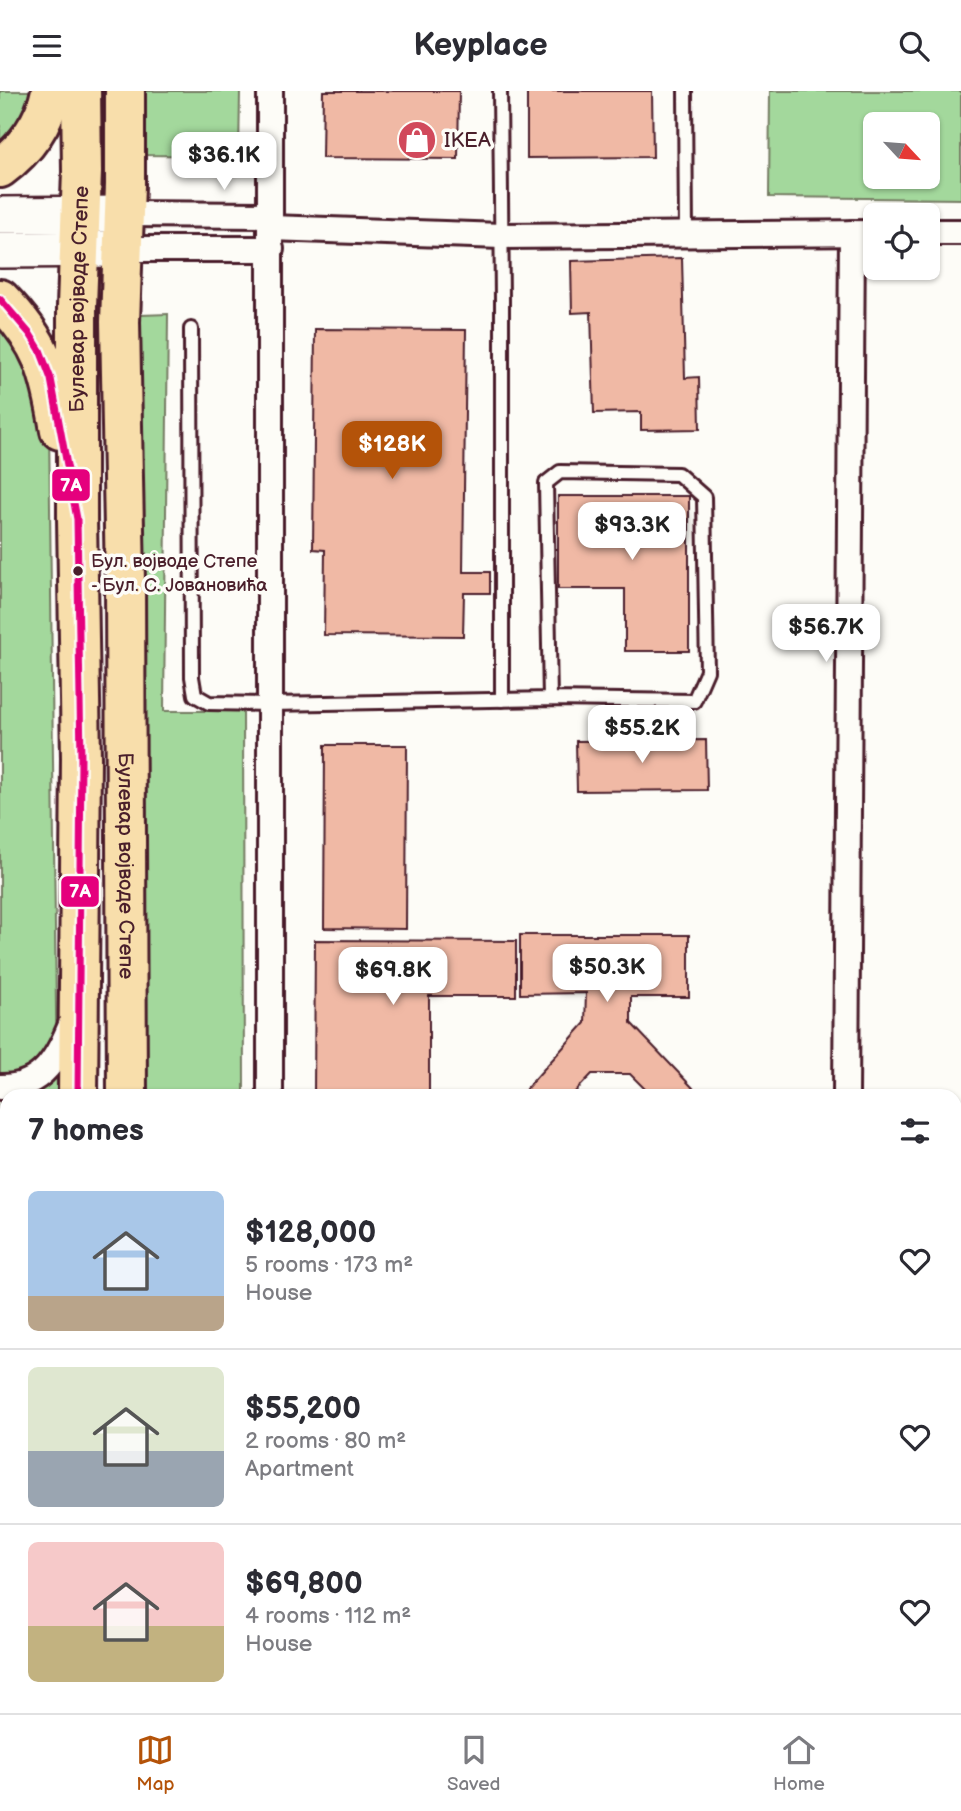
<!DOCTYPE html>
<html lang="en">
<head>
<meta charset="utf-8">
<style>
	:root { --surface:#fff; --page:#f2f2f3; --text:#2b2b33; --muted:#7c7c81; --line:#e1e1e2; --accent:#b45309 }
	body { margin:0; font-family:"Balsamiq Sans",sans-serif; background:var(--page); color:var(--text); height:100vh; display:flex; flex-direction:column; font-size:26px; white-space:nowrap }
	* { box-sizing:border-box; margin:0 }
	p { font-size:23px; color:var(--muted) }
	.icon { flex:none; width:38px; height:38px; fill:none; stroke:currentColor; stroke-width:2; stroke-linecap:round; stroke-linejoin:round }
	.map { position:relative; flex:1; overflow:hidden }
	.side { position:absolute; left:0px; top:998px; width:962px; height:625px; display:flex; flex-direction:column; background:var(--surface); border-radius:21px 21px 0 0; box-shadow:0 2px 5px #0004 }
	.side>* { flex:none }
	.needle { width:46px; rotate:116deg }
	.fabs { position:absolute; left:863px; top:21px; display:grid; gap:14px }
	.fabs a { display:grid; place-items:center; width:77px; height:77px; border-radius:10px; background:var(--surface); box-shadow:0 2px 5px #0004; font-size:35px }
	.price { position:absolute; translate:-50% -60px; padding:0 16px; border-radius:14px; background:#fff; color:#222; font-size:23px; line-height:46px; filter:drop-shadow(0 2px 4px #0008) }
	.price::after { content:''; position:absolute; left:50%; top:42px; width:21px; height:16px; margin-left:-10px; background:inherit; clip-path:polygon(0 0,100% 0,50% 100%) }
	.price.current { background:var(--accent); color:#fff }
	ul { padding:0; list-style:none }
	li { display:flex; align-items:center; gap:21px; height:175px; padding:0 28px }
	li+li { border-top:2px solid var(--line) }
	li span { display:grid; place-items:center; flex:none; width:196px; height:140px; border-radius:10px; color:#555 }
	li>.icon { margin-inline-start:auto }
	span .icon { width:84px; height:84px; fill:#fffc; stroke-width:1 }
	li b { font-size:30px }
	h2 { display:flex; justify-content:space-between; align-items:center; height:84px; padding:0 28px; font-size:30px }
	header { display:flex; justify-content:space-between; align-items:center; height:91px; padding:0 28px; background:var(--surface); font-size:32px; font-weight:700 }
	.tabs { display:flex; justify-content:space-around; align-items:center; height:98px; border-top:2px solid var(--line); background:var(--surface); font-size:19px; color:var(--muted) }
	.tabs a { display:grid; justify-items:center; gap:4px }
	.tabs .current { color:var(--accent) }
	.map>svg:first-child { display:block }
</style>
</head>
<body>
<header><svg class="icon" aria-label="menu" viewBox="0 0 24 24"><path d="M4 6h16M4 12h16M4 18h16"/></svg>Keyplace<svg class="icon" aria-label="search" viewBox="0 0 24 24"><circle cx="10" cy="10" r="6"/><path d="M15 15l6 6"/></svg></header>
<div class="map">
<svg width="961" height="1622" viewBox="0 0 961 1622">
	<rect width="100%" height="100%" fill="#fdfcf7"/>
	<filter id="ink" filterUnits="userSpaceOnUse"><feTurbulence type="fractalNoise" baseFrequency=".0143" numOctaves="2"/><feDisplacementMap in="SourceGraphic" scale="14" xChannelSelector="R" yChannelSelector="G"/><feConvolveMatrix kernelMatrix="1 2 1 2 8 2 1 2 1" color-interpolation-filters="sRGB"/></filter>
	<g filter="url(#ink)">
		<g fill="#a3d89c" stroke="#767c64" stroke-width="2" fill-rule="evenodd">
			<path d="M 0,0 L 41,0 L 0,64 Z"/>
			<path d="M 141,0 L 240,0 L 239,65 L 141,64 Z"/>
			<path d="M 770,0 L 961,0 L 961,108 L 769,106 ZM 875,33 L 928,33 L 928,86 L 875,86 Z"/>
			<path d="M 168,223 L 164,620 L 243,620 L 244,1004 L 142,1004 L 141,224 Z"/>
			<path d="M 0,225 L 40,280 L 49,334 L 57,1004 L 7,1004 L 7,1615 L 64,1615 L 64,1622 L 0,1622 Z"/>
			<path d="M 142,1615 L 262,1615 L 262,1622 L 143,1622 Z"/>
			<rect x="324" y="1615" width="240" height="7"/>
		</g>
		<g fill="#f0b9a5" stroke="#4a1f2b" stroke-width="2">
			<path d="M 323,0 L 459,0 L 458,68 L 322,67 Z"/>
			<path d="M 527,0 L 652,0 L 653,66 L 527,67 Z"/>
			<path d="M 682,167 L 685,287 L 699,286 L 700,338 L 641,339 L 641,321 L 594,322 L 591,221 L 572,222 L 571,170 Z"/>
			<path d="M 315,238 L 466,239 L 463,481 L 490,481 L 490,502 L 464,502 L 463,545 L 324,544 L 325,459 L 313,458 Z"/>
			<path d="M 558,405 L 689,405 L 689,560 L 625,560 L 625,498 L 558,498 Z"/>
			<path d="M 706,649 L 707,699 L 577,700 L 576,650 Z"/>
			<path d="M 325,654 L 407,654 L 406,838 L 324,837 Z"/>
			<path d="M 520,844 L 689,844 L 689,906 L 631,906 L 631,932 L 693,997 L 685,1004 L 651,1004 L 630,983 L 592,983 L 572,1004 L 533,1004 L 526,998 L 585,932 L 586,902 L 520,903 Z"/>
			<path d="M 315,849 L 516,850 L 516,905 L 429,905 L 429,1004 L 314,1004 Z"/>
		</g>
		<g fill="none" stroke-linecap="round" stroke-linejoin="round">
			<g stroke="#4a1f2b" stroke-width="18">
				<g id="lane">
					<path d="M 500,0 L 502,209 L 502,609"/>
					<path d="M 685,0 L 686,143"/>
					<path d="M 191,238 L 192,586 L 195,604 L 209,612 L 270,613 L 550,608 L 694,610 L 707,580 L 704,406 L 678,383 L 560,381 L 546,392 L 550,608"/>
					<path d="M 270,1615 L 270,1622"/>
					<path d="M 510,1622 L 510,1615"/>
				</g>
			</g>
			<g stroke="#4a1f2b" stroke-width="30">
				<g id="street">
					<path d="M 124,123 L 270,124"/>
					<path d="M 270,137 L 502,145 L 875,142"/>
					<path d="M 928,141 L 961,141"/>
					<path d="M 123,158 L 271,158"/>
					<path d="M 0,996 C 44,997 58,965 73,929"/>
					<path d="M 270,1004 L 270,0"/>
					<path d="M 846,1004 L 852,142"/>
					<path d="M 956,1558 L 961,1558"/>
				</g>
			</g>
			<g stroke="#4a1f2b" stroke-width="40">
				<g id="secondary">
					<path d="M 0,124 L 124,123"/>
					<path d="M 0,159 L 123,158"/>
				</g>
			</g>
			<g stroke="#4a1f2b" stroke-width="44">
				<g id="primary">
					<path id="s1" d="M 125,0 L 125,94 L 120,231 L 125,490 L 127,1004"/>
					<path d="M 0,77 C 26,58 45,31 51,0"/>
					<path d="M 0,208 C 43,252 50,280 60,339"/>
					<path id="s2" d="M 78,1004 L 81,667 L 77,428 L 77,215 L 82,81 L 81,0"/>
					<path d="M 78,1615 L 78,1622"/>
					<path d="M 128,1622 L 128,1615"/>
				</g>
			</g>
			<use href="#lane" stroke="#fdfcf7" stroke-width="12"/>
			<use href="#street" stroke="#fdfcf7" stroke-width="24"/>
			<use href="#secondary" stroke="#fdfcf7" stroke-width="35"/>
			<use href="#primary" stroke="#f8deab" stroke-width="38"/>
			<g stroke="#fdfcf7" stroke-width="12">
				<path id="bus-1" d="M 0,208 L 30,243 L 40,259 L 51,288 L 77,428 L 81,667 L 78,1004"/>
			</g>
			<use href="#bus-1" stroke="#e5007d" stroke-width="7"/>
		</g>
	</g>
	<defs>
		<g id="shop-disc" transform="scale(2.0125)"><circle r="9.5" fill="#d1495b" stroke="#fdfcf7"/><path d="M-5-2.5h2.3a2.7 3.5 0 0 1 5.4 0H5L5.5 6h-11ZM-1.5-2.5h3a1.5 2.3 0 0 0-3 0Z" fill="#fff"/></g>
	</defs>
	<g fill-rule="evenodd">
		<use href="#shop-disc" x="417" y="49"/>
	</g>
	<circle fill="#4a1f2b" stroke="#fdfcf7" stroke-width="2.5" cx="78" cy="480" r="6"/>
	<g text-anchor="middle" stroke-width="7" stroke-linejoin="round" paint-order="stroke">
		<g font-size="19" fill="#4a1f2b" stroke="#fdfcf7" text-anchor="start">
			<text x="91" y="476">Бул. војводе Степе<tspan x="91" dy="24">- Бул. С. Јовановића</tspan></text>
		</g>
		<g font-size="21" fill="#4a1f2b" stroke="#fdfcf7" text-anchor="start">
			<text x="444" y="56">IKEA</text>
		</g>
		<g font-size="21" fill="#4a1f2b" stroke="#fdfcf7">
			<text dy="7" stroke="none"><textPath href="#s2" startOffset="796">Булевар војводе Степе</textPath></text>
			<text dy="7" stroke="none"><textPath href="#s1" startOffset="775">Булевар војводе Степе</textPath></text>
		</g>
	</g>
	<g stroke="#fdfcf7" stroke-width="2.5">
		<rect x="51" y="377" width="40" height="34" rx="7" fill="#e5007d"/>
		<rect x="60" y="784" width="40" height="33" rx="7" fill="#e5007d"/>
	</g>
	<g font-size="19" text-anchor="middle" font-weight="bold" fill="#fff">
		<text x="71" y="401">7A</text>
		<text x="80" y="807">7A</text>
	</g>
</svg>
<div class="fabs">
<a><svg class="needle" viewBox="-14 -14 28 28"><path d="M0-13l5 13h-10z" fill="#e53935"/><path d="M0 13l5-13h-10z" fill="#7c7c81"/></svg></a>
<a><svg class="icon" aria-label="locate" viewBox="0 0 24 24"><circle cx="12" cy="12" r="6"/><path d="M12 2v4M12 18v4M2 12h4M18 12h4"/></svg></a>
</div>
<b class="price" style="left:224px;top:101px">$36.1K</b>
<b class="price current" style="left:392px;top:390px">$128K</b>
<b class="price" style="left:632px;top:471px">$93.3K</b>
<b class="price" style="left:826px;top:573px">$56.7K</b>
<b class="price" style="left:642px;top:674px">$55.2K</b>
<b class="price" style="left:607px;top:913px">$50.3K</b>
<b class="price" style="left:393px;top:916px">$69.8K</b>
<section class="side">
<h2>7 homes<svg class="icon" aria-label="filters" viewBox="0 0 24 24"><path d="M4 7h16M4 17h16"/><circle cx="9" cy="7" r="2"/><circle cx="15" cy="17" r="2"/></svg></h2>
<ul>
<li><span style="background:linear-gradient(#a9c7e8 75%,#b9a48a 0)"><svg class="icon" aria-label="home" viewBox="0 0 24 24"><path d="M3 11l9-7 9 7M6 9v11h12V9"/></svg></span><div><b>$128,000</b><p>5 rooms · 173 m²</p><p>House</p></div><svg class="icon" aria-label="heart" viewBox="0 0 24 24"><path d="M12 20l-8-8c-3-5 5-10 8-4 3-6 11-1 8 4z"/></svg></li>
<li><span style="background:linear-gradient(#dfe7d0 60%,#9aa5b1 0)"><svg class="icon" aria-label="home" viewBox="0 0 24 24"><path d="M3 11l9-7 9 7M6 9v11h12V9"/></svg></span><div><b>$55,200</b><p>2 rooms · 80 m²</p><p>Apartment</p></div><svg class="icon" aria-label="heart" viewBox="0 0 24 24"><path d="M12 20l-8-8c-3-5 5-10 8-4 3-6 11-1 8 4z"/></svg></li>
<li><span style="background:linear-gradient(#f6c9c9 60%,#c2b280 0)"><svg class="icon" aria-label="home" viewBox="0 0 24 24"><path d="M3 11l9-7 9 7M6 9v11h12V9"/></svg></span><div><b>$69,800</b><p>4 rooms · 112 m²</p><p>House</p></div><svg class="icon" aria-label="heart" viewBox="0 0 24 24"><path d="M12 20l-8-8c-3-5 5-10 8-4 3-6 11-1 8 4z"/></svg></li>
</ul>
</section>
</div>
<nav class="tabs">
<a class="current"><svg class="icon" aria-label="map" viewBox="0 0 24 24"><path d="M3 6l6-2 6 2 6-2v14l-6 2-6-2-6 2zM9 4v14M15 6v14"/></svg>Map</a>
<a><svg class="icon" aria-label="saved" viewBox="0 0 24 24"><path d="M7 4h10v16l-5-4-5 4z"/></svg>Saved</a>
<a><svg class="icon" aria-label="home" viewBox="0 0 24 24"><path d="M3 11l9-7 9 7M6 9v11h12V9"/></svg>Home</a>
</nav>
</body>
</html>
